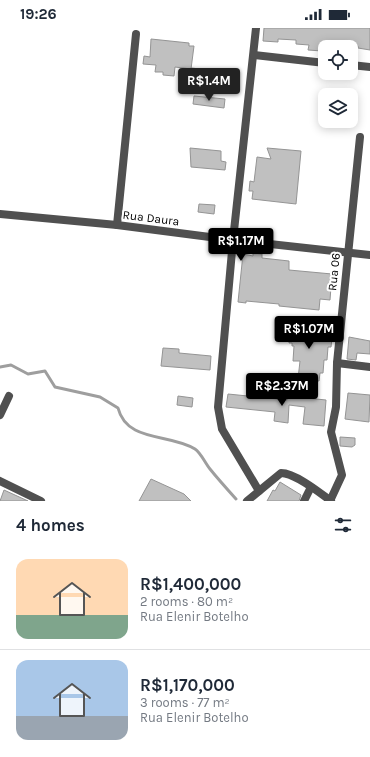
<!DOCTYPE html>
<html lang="en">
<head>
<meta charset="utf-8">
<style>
	:root { --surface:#fff; --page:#f6f6f7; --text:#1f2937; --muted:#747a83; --line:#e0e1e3; --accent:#000 }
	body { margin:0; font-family:Karla,sans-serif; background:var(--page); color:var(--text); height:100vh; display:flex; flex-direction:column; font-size:15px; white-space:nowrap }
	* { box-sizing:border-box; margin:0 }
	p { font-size:13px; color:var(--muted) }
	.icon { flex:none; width:22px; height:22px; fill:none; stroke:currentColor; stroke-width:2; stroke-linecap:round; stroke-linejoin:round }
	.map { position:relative; height:473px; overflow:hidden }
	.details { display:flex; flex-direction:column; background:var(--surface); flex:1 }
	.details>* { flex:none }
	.fabs { position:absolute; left:318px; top:12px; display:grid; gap:8px }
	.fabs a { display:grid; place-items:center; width:40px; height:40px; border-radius:8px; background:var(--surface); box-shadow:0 2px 10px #0003; font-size:20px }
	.price { position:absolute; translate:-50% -34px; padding:0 9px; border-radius:4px; background:var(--accent); color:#fff; font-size:13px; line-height:26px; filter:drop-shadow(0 1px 2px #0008) }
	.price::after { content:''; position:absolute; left:50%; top:24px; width:12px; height:9px; margin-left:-6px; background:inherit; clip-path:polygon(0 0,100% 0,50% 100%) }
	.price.current { background:#222; color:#fff }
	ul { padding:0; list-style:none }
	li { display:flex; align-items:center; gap:12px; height:100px; padding:0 16px }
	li+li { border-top:1px solid var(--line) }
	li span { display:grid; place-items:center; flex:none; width:112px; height:80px; border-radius:12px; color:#555 }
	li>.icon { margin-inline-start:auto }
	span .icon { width:48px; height:48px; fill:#fffc; stroke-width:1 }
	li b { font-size:17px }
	h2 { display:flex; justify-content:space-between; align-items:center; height:48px; padding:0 16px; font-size:17px }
	.status { display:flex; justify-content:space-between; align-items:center; height:28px; padding:0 20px; background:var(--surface); direction:ltr }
	.status svg { height:11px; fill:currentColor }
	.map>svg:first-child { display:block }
</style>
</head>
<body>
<div class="status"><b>19:26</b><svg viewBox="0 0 49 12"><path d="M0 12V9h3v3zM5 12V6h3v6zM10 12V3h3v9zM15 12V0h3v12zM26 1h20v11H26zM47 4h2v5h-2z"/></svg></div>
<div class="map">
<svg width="370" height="473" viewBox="0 0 370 473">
	<rect width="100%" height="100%" fill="#fff"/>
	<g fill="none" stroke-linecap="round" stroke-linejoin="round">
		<path stroke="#9e9e9e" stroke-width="3" d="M 0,339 L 11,337 L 28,346 L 45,343 L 55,359 L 100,369 L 118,380 C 127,415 170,405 195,421 C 201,425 205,435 210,441 C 218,451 227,461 236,471"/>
	</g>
	<g fill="#c0c0c0" stroke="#949494">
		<path d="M 264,0 L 370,0 L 370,22 L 358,20 L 358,18 L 340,16 L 340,19 L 322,19 L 322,23 L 308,22 L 309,17 L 296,16 L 296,12 L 278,11 L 278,14 L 263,13 Z"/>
		<path d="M 151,11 L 189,15 L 189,18 L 194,18 L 191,41 L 175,39 L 174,48 L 163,47 L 163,44 L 155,44 L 156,37 L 143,36 L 144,28 L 150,29 Z"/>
		<path d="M 191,40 L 237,45 L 236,54 L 190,50 Z"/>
		<path d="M 194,68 L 225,71 L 224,80 L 193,76 Z"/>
		<path d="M 190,120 L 221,123 L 221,133 L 226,134 L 225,142 L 191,139 Z"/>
		<path d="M 267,120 L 301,123 L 296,176 L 252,171 L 253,163 L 249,163 L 250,153 L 254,154 L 257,129 L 271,131 Z"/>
		<path d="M 199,176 L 215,177 L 214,186 L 198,184 Z"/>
		<path d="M 253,225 L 262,226 L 262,230 L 289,233 L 289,242 L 332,246 L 330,272 L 320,271 L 319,282 L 279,278 L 279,276 L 246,273 L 246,275 L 238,274 L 243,226 L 253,228 Z"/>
		<path d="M 286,297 L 324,300 L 323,309 L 332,310 L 331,319 L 328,319 L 327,332 L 324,332 L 323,345 L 320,345 L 319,353 L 298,351 L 300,333 L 293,333 L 294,318 L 292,318 L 292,315 L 289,315 L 290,306 L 285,305 Z"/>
		<path d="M 349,309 L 370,313 L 370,326 L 357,325 L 356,332 L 347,331 Z"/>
		<path d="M 163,320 L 179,321 L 179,325 L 211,328 L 210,342 L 161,338 Z"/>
		<path d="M 348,365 L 370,367 L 369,394 L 345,391 Z"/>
		<path d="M 228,366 L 287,372 L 288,368 L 326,372 L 324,398 L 303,396 L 305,379 L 289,377 L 288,395 L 274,393 L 275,384 L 226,379 Z"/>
		<path d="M 178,368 L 193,370 L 192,379 L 177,377 Z"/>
		<path d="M 340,409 L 355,410 L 355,417 L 352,419 L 340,418 Z"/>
		<path d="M 151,451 L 184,466 L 191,473 L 139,473 Z"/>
		<path d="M 280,454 L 301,467 L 299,473 L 267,473 L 273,462 L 275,463 Z"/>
		<path d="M 4,462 L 28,473 L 0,473 Z"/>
	</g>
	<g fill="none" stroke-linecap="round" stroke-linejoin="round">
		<g stroke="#505050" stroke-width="8">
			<path d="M 256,0 L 233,212 L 218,379 L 222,401 L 259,463"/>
			<path d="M 254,27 L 325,35"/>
			<path d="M 351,37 L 370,39"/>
			<path d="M 0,186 L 117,197 L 233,212 L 370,227"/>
			<path d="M 117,197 L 136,6"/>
			<path d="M 337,335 L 370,339"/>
			<path d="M 0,387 L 9,368"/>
			<path d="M 0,453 L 41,473"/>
			<path d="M 247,473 L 281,445 C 295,445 319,464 331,473"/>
			<path d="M 304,473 L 311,459"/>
			<path d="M 330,473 L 342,447 L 331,404 L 336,379 L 337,335 L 360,109"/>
		</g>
	</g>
	<g text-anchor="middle" stroke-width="4" stroke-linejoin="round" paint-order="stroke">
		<g font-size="12" fill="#000" stroke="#fff">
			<text transform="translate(151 190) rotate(7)" y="4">Rua Daura</text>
			<text transform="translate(334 244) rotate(-84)" y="4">Rua 06</text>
		</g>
	</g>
</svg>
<div class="fabs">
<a><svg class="icon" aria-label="locate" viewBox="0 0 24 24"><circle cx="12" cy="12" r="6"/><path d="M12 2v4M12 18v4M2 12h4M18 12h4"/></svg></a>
<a><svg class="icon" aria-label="layers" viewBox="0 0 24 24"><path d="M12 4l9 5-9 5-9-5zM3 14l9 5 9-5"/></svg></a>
</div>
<b class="price current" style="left:209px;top:74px">R$1.4M</b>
<b class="price" style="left:241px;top:234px">R$1.17M</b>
<b class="price" style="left:309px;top:322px">R$1.07M</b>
<b class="price" style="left:282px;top:379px">R$2.37M</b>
</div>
<section class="details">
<h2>4 homes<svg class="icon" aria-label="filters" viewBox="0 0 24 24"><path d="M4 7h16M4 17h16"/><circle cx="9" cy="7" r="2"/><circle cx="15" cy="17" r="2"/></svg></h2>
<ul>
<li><span style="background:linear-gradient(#ffd9b3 70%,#7fa58c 0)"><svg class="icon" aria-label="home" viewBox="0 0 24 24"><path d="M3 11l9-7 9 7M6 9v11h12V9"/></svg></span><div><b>R$1,400,000</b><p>2 rooms · 80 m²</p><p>Rua Elenir Botelho</p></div></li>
<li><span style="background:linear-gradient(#a9c7e8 70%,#9aa5b1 0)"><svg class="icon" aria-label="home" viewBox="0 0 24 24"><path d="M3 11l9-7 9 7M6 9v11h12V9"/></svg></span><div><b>R$1,170,000</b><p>3 rooms · 77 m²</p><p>Rua Elenir Botelho</p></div></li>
</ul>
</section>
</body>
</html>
